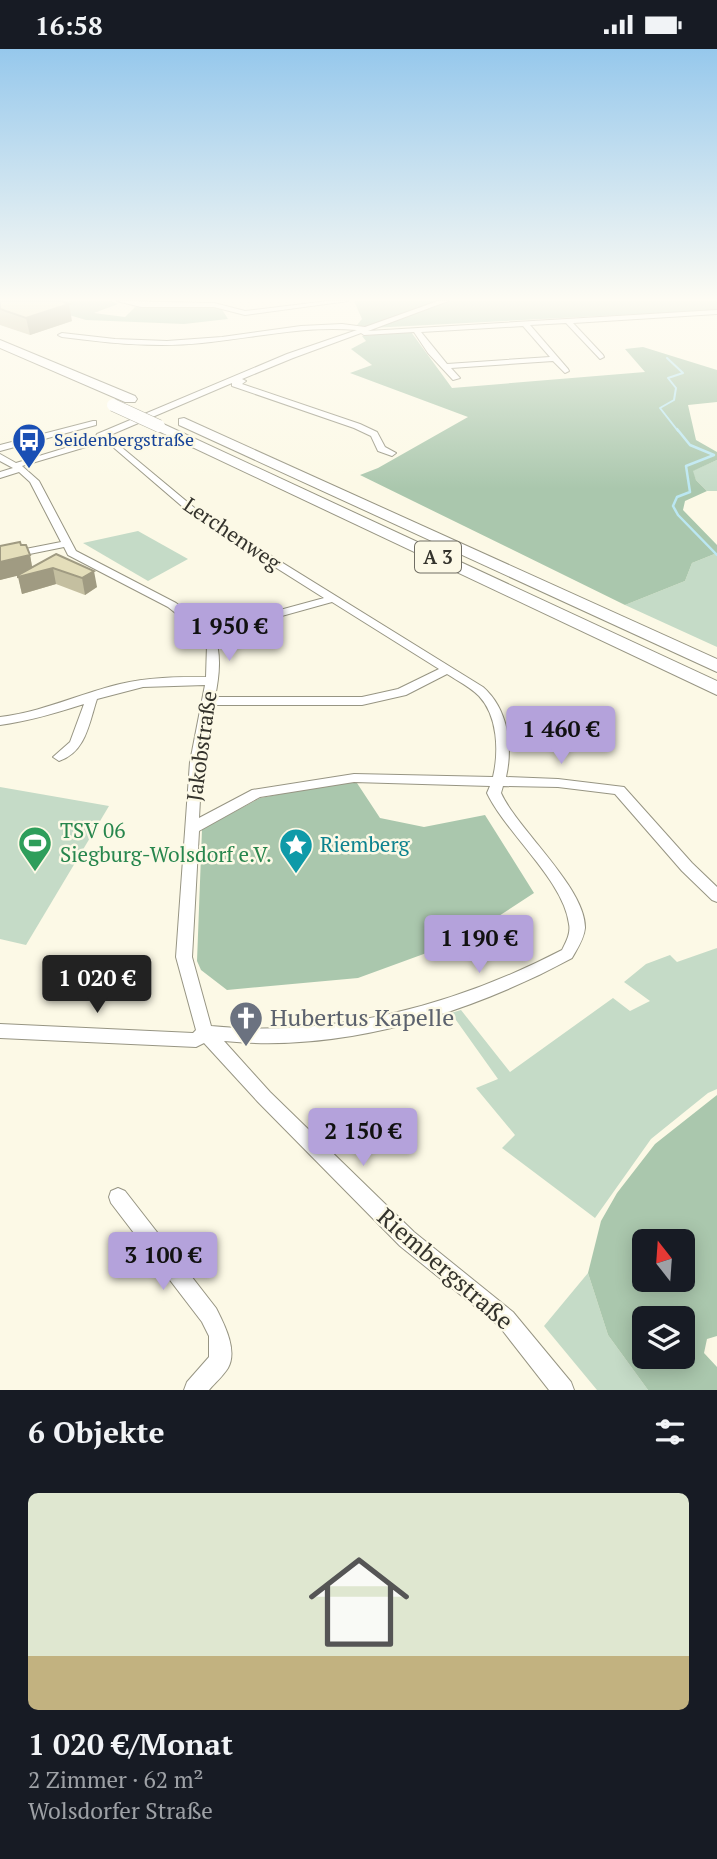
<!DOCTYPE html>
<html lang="de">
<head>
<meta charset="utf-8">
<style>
	:root { --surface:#171b24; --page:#242831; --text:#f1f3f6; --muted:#9ea1a6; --line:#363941; --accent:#b4a2db }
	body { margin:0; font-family:"PT Serif",serif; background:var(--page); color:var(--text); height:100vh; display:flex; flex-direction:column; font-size:26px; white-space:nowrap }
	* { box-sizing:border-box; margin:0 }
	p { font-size:23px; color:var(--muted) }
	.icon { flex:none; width:38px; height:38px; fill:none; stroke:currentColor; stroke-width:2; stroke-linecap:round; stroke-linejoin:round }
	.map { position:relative; height:1341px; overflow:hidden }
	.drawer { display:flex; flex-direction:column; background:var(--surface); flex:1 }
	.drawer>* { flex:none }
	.needle { width:46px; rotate:343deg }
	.tools { position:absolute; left:632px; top:1180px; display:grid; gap:14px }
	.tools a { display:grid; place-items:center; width:63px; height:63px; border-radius:10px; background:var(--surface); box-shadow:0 4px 18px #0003; font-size:35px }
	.price { position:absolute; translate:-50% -60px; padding:0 16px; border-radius:7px; background:var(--accent); color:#111; font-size:23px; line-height:46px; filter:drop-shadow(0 2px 4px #0008) }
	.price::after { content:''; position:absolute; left:50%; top:42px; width:21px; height:16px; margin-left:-10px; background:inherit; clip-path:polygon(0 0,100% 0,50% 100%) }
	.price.active { background:#222; color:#fff }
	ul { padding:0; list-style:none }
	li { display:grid; align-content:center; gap:14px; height:371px; padding:0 28px }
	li+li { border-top:2px solid var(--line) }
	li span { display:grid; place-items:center; height:217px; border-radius:10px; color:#555 }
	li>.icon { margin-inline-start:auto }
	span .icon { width:126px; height:126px; fill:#fffc; stroke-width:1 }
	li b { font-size:30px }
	h2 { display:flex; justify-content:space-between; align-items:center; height:84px; padding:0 28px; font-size:30px }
	.status { display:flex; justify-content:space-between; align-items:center; height:49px; padding:0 35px; background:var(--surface); direction:ltr }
	.status svg { height:19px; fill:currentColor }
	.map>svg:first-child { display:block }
</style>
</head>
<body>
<div class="status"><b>16:58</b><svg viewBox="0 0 49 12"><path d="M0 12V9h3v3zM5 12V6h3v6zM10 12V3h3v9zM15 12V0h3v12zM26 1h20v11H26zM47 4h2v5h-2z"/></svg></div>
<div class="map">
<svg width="717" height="1341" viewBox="0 0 717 1341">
	<rect width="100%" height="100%" fill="#fcf9e6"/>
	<g fill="#c5dbc7">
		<path d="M 717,411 L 717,442 L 707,442 L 696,431 L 692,422 Z"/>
		<path d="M 138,482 L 188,510 L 148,532 L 83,494 Z"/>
		<path d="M 717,504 L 717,598 L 625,556 L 685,532 L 692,514 Z"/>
		<path d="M 0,738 L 109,757 L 26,896 L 0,890 Z"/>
		<path d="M 717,899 L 717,1040 L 708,1044 L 651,1090 L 595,1169 L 502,1099 L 515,1086 L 476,1039 L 498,1030 L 451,964 L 461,961 L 510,1023 L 613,949 L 630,962 L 650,952 L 624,933 L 646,915 L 670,906 L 677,913 Z"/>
		<path d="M 588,1224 L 608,1286 L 648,1341 L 597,1341 L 544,1277 Z"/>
	</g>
	<g fill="#aac7ad" fill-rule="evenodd">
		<path d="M 21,252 L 111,252 L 118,255 L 94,264 L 125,268 L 135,258 L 221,259 L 228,270 L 184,275 L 86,271 Z"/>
		<path d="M 354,252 L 717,252 L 717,261 L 370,279 L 357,276 L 362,270 Z"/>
		<path d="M 411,283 L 452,339 L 645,323 L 625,300 L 643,298 L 717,321 L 717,353 L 688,356 L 696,391 L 717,403 L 717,411 L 693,422 L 696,431 L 707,442 L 685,452 L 683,461 L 717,496 L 717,504 L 692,514 L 685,532 L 625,556 L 360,426 L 378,419 L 468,368 L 350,324 L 372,316 L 351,300 L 366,292 L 362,287 Z"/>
		<path d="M 355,731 L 380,769 L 424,778 L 485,766 L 534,844 L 462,891 L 358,929 L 227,941 L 201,921 L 197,912 L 202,780 L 260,749 Z"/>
		<path d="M 717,1046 L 717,1287 L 707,1290 L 704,1304 L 717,1318 L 717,1341 L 648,1341 L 608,1286 L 588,1224 L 601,1172 L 617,1144 L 655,1095 ZM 644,1192 L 682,1192 L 682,1230 L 644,1230 ZM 644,1269 L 682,1269 L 682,1307 L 644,1307 Z"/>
	</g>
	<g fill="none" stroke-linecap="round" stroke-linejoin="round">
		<path stroke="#bbe7f2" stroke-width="2" d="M 667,309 L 683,324 L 668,329 L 676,339 L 674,351 L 660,359 L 678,382"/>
		<path stroke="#bbe7f2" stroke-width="2.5" d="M 677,380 L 690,396 L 714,406 L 686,417 L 690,443 L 677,448 L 673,457 L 678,466 L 717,506"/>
		<g stroke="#979583" stroke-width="2">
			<g id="minor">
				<path d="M 117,252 L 214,254 L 245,262 L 328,252 L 348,252 L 245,266 L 214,258 L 141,258 Z"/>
				<path d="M 438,252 L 448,252 L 368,282 L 717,261 L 717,265 L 573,274 L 603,306 L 604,308 L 600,310 L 566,274 L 530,276 L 568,320 L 569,322 L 565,324 L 553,312 L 451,319 L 460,329 L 453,331 L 428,304 L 414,283 L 364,286 L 361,284 L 293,309 L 242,330 L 246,332 L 242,335 L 360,375 L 377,383 L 385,398 L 396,404 L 392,407 L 378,402 L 371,387 L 354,379 L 232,337 L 232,334 L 108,387 L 197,461 L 483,638 C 508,660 513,697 506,728 L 558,730 L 624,738 L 692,814 L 717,838 L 717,853 L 712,851 L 682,822 L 615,745 L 558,738 L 503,737 L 501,744 C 517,780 586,839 585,879 C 584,890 577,900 572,909 C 469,965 342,1004 224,992 L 270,1043 L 414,1183 L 513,1263 L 571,1333 L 574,1341 L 549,1341 L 499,1277 L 400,1197 L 258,1053 L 204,994 L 196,998 L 0,989 L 0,975 L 193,984 L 196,981 L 176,908 L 190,713 L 205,636 L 143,638 L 97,650 C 89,674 86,703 59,712 L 53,708 L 70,693 L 84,655 C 56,664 29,672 0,676 L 0,668 C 42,663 79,645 120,635 C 148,628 177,628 206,628 L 207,596 L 203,586 L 168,558 L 68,506 L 64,498 L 0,511 L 0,505 L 61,493 L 30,433 L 19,423 L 0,429 L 0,423 L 13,419 L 0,412 L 0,405 L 16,414 L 98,389 L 96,387 L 97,385 L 287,305 L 357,281 C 305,276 254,289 202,294 C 155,299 109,294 62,288 L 58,286 L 62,284 L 115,290 L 167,292 L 222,288 L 301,277 L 342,275 L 365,278 ZM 523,277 L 550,308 L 447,315 L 421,283 ZM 106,392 L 191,465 L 324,549 L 210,580 L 176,554 L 76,502 L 39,432 L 22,417 ZM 332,553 L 439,620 L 398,640 L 362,648 L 215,648 C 219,628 222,605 214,586 ZM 447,625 C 458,632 470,638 479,647 C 498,667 499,703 493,728 L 354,725 L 252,741 L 199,769 L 202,713 L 213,656 L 362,656 L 406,646 ZM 354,733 L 490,737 L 487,744 C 506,784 564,832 569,875 C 571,884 566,893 562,901 C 454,957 333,989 211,977 L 192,908 L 199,782 L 260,748 Z"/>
				<path d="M 93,372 L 96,372 L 96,376 L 0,402 L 0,396 Z"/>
				<path d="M 118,1139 L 125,1142 L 216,1259 C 224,1275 238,1301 228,1319 C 223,1327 215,1334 209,1341 L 184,1341 L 187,1333 L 209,1308 L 209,1287 L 202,1273 L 111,1154 L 109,1148 L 111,1142 Z"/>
			</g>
		</g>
		<g stroke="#979583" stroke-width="2">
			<g id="motorway">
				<path d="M 0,291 L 135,347 L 137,350 L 135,353 L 125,353 L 0,299 Z"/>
				<path d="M 184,369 L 717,610 L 717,623 L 179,376 L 179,370 Z"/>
				<path d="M 159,373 L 717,632 L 717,646 L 154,380 L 152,377 Z"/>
			</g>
		</g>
		<use href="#minor" fill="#fff" fill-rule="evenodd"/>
		<use href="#motorway" fill="#fff" fill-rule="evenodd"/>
		<g stroke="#979583" stroke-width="13" stroke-linecap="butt">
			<path id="motorway-bridge" d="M 113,356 L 159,377"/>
		</g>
		<use href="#motorway-bridge" stroke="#fff" stroke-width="12"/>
	</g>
	<g fill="#c4bfa0">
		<path d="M 0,252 L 72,272 L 30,286 L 0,276 Z"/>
		<path d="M 0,497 L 30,506 L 32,518 L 56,505 L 97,538 L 85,546 L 56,535 L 22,545 L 18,526 L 0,531 Z"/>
	</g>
	<g fill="#a09b82">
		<path d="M 69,255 L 72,272 L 30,286 L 26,269 Z"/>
		<path d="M 30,506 L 33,523 L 0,531 L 0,513 Z"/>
		<path d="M 53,519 L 56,535 L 22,545 L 18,528 Z"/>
		<path d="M 94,522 L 97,538 L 85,546 L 82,529 Z"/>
	</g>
	<g fill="#e4deba" stroke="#a09b82" stroke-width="2">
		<path d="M 0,252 L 61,252 L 69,255 L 26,269 L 0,260 Z"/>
		<path d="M 20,493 L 21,496 L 26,496 L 30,506 L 0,513 L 0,497 Z"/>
		<path d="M 56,505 L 94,522 L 82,529 L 53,519 L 18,528 L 18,526 Z"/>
	</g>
	<linearGradient id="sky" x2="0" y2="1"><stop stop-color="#96c8ec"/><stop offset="0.57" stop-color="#fefcf4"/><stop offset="1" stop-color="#fefcf4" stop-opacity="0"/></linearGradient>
	<rect width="717" height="440" fill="url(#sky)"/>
	<defs>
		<g id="bus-pin" transform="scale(1.75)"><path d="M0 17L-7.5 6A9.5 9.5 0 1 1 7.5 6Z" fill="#1a4fb4" stroke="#fcf9e6"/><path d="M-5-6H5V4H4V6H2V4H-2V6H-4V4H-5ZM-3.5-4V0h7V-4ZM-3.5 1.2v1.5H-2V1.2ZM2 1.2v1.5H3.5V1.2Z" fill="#fff"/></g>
		<g id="stadium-pin" transform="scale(1.75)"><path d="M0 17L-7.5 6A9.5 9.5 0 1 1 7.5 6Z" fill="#2e9e5b" stroke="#fcf9e6"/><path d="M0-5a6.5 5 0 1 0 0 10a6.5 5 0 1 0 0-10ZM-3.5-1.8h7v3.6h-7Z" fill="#fff"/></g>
		<g id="sight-pin" transform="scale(1.75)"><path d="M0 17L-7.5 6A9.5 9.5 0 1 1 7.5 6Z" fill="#0f9aa8" stroke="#fcf9e6"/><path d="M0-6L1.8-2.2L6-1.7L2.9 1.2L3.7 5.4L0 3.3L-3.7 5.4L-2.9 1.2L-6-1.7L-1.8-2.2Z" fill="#fff"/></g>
		<g id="church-pin" transform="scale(1.75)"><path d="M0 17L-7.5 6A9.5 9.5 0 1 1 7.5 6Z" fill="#6b7280" stroke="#fcf9e6"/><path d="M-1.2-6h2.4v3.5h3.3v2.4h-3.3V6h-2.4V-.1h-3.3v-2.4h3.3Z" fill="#fff"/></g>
	</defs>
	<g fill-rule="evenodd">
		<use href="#bus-pin" x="29" y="391"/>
		<use href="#stadium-pin" x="35" y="794"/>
		<use href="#sight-pin" x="296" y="796"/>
		<use href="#church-pin" x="246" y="969"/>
	</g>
	<g text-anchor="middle" stroke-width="5" stroke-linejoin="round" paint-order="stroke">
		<g font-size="18" fill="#164399" stroke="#fcf9e6" text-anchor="start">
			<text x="54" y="397">Seidenbergstraße</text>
		</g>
		<rect fill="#fcf9e6" stroke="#706e64" stroke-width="2" x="415" y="492.5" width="46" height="31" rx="5"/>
		<g font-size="19" font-weight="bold" fill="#34332c">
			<text x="438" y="515">A 3</text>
		</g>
		<g font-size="21" fill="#34332c" stroke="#fcf9e6">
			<text transform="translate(232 485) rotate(34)" y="7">Lerchenweg</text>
			<text transform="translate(202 697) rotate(-82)" y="7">Jakobstraße</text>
		</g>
		<g font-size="21" fill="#27864d" stroke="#fcf9e6" text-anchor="start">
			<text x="60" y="789">TSV 06<tspan x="60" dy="24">Siegburg-Wolsdorf e.V.</tspan></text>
		</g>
		<g font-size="21" fill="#0d838f" stroke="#fcf9e6" text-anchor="start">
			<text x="320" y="803">Riemberg</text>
		</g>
		<g font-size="24" fill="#5b616d" stroke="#fcf9e6" text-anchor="start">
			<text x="270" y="977">Hubertus Kapelle</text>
		</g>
		<g font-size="24" fill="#34332c" stroke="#fcf9e6">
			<text transform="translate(445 1220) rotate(41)" y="8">Riembergstraße</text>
		</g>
	</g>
</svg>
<div class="tools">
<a><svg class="needle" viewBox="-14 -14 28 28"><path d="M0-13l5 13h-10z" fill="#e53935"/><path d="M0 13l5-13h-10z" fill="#9ea1a6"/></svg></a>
<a><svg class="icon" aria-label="layers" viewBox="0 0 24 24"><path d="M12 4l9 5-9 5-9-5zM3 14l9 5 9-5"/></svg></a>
</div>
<b class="price" style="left:229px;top:614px">1 950 €</b>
<b class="price" style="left:561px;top:717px">1 460 €</b>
<b class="price" style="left:479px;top:926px">1 190 €</b>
<b class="price active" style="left:97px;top:966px">1 020 €</b>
<b class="price" style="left:363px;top:1119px">2 150 €</b>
<b class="price" style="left:163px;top:1243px">3 100 €</b>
</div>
<section class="drawer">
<h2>6 Objekte<svg class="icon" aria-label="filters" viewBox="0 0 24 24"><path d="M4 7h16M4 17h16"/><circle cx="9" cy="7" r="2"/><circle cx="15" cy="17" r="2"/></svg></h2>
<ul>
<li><span style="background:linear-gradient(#dfe7d0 75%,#c2b280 0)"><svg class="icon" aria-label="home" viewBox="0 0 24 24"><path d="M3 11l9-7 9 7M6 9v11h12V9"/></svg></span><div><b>1 020 €/Monat</b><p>2 Zimmer · 62 m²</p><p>Wolsdorfer Straße</p></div></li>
</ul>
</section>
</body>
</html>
